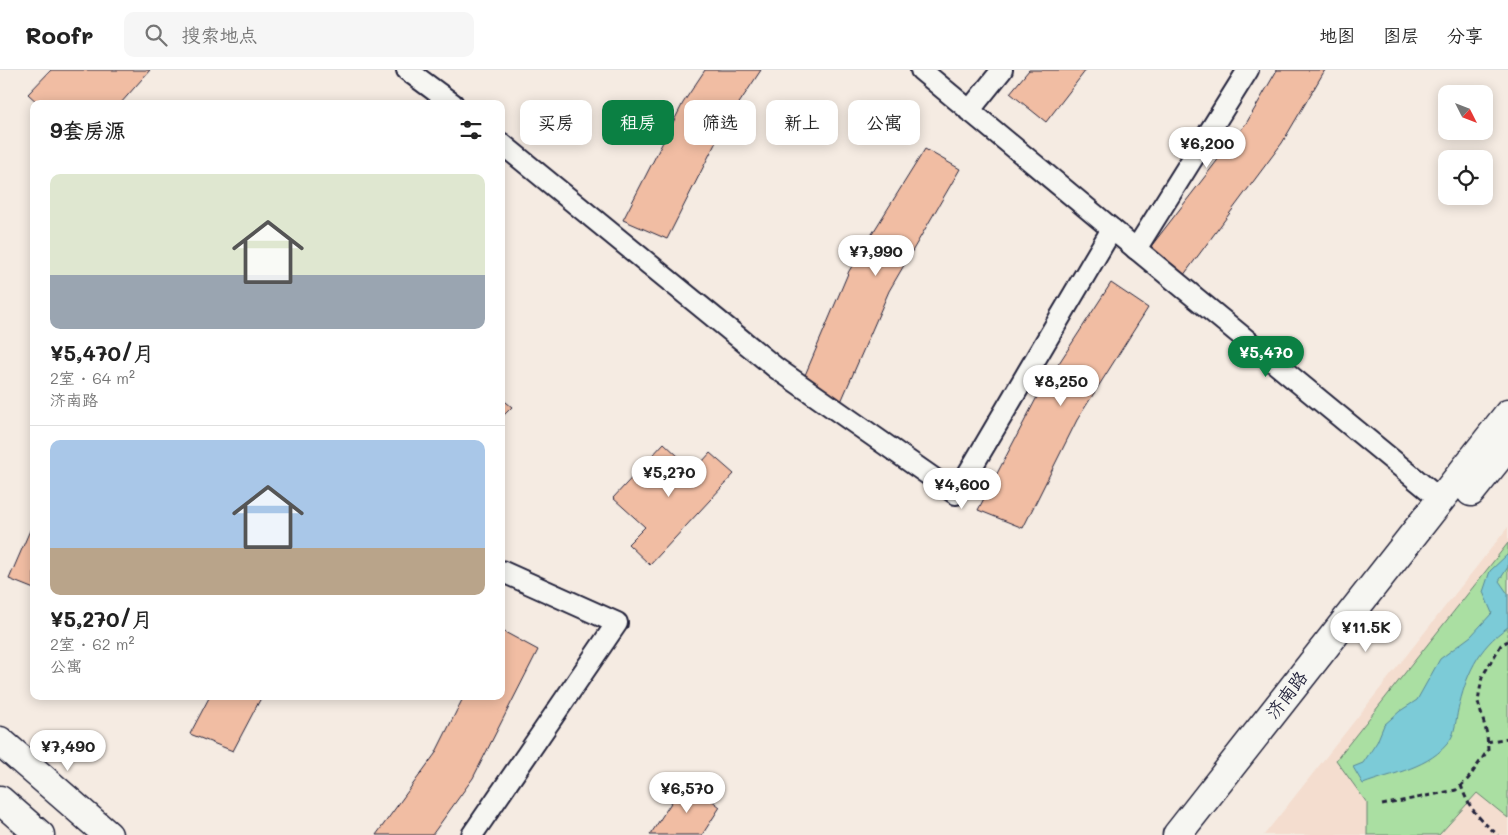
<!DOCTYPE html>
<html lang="zh">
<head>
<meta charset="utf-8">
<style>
	:root { --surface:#fff; --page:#f6f6f6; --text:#222; --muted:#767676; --line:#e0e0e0; --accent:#0b8043 }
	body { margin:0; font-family:Mali,"LXGW WenKai TC",sans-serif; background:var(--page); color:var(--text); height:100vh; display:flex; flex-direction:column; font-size:19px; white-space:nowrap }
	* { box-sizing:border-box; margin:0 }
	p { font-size:16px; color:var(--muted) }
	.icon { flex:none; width:28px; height:28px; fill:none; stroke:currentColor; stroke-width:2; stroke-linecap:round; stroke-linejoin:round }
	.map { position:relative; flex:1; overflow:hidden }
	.side { position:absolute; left:30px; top:30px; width:475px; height:600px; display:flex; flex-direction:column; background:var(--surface); border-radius:10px; box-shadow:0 2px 12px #0003 }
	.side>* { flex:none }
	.guide { position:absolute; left:520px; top:30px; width:475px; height:45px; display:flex; gap:10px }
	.needle { width:32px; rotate:132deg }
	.buttons { position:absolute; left:1438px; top:15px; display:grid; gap:10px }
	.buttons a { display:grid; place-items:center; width:55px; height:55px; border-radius:10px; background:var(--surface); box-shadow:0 2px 12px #0003; font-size:25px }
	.price { position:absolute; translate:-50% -42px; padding:0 11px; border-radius:18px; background:#fff; color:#222; font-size:16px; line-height:32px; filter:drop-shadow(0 1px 2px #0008) }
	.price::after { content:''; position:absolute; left:50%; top:30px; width:15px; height:11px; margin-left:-8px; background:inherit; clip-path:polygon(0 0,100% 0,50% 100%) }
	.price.current { background:var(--accent); color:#fff }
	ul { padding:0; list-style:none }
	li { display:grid; align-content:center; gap:10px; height:265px; padding:0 20px }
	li+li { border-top:1px solid var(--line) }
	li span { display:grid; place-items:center; height:155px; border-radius:10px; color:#555 }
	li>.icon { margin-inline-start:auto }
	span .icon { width:90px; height:90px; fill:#fffc; stroke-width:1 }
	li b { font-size:21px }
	h2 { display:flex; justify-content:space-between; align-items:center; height:60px; padding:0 20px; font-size:21px }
	.tag { padding:0 18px; border-radius:10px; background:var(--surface); box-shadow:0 2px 12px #0003; font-size:18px; line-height:45px }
	.tag.current { background:var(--accent); color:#fff }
	header { display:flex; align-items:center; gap:30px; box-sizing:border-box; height:70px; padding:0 25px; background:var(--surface); border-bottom:1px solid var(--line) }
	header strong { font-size:24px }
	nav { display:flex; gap:28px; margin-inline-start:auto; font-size:18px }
	.search { width:350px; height:45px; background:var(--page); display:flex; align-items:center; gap:12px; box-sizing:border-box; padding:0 18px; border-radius:10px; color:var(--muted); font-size:19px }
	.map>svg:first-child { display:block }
</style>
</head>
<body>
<header>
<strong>Roofr</strong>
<div class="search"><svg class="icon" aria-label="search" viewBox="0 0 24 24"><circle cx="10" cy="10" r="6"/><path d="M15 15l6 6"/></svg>搜索地点</div>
<nav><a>地图</a><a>图层</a><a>分享</a></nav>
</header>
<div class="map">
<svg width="1508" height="765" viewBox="0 0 1508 765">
	<rect width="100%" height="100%" fill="#f5ebe2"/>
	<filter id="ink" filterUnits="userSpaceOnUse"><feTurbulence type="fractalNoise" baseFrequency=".02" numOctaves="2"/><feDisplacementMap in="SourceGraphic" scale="10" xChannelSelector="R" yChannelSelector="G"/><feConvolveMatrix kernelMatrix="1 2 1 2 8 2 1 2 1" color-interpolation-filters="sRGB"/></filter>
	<g filter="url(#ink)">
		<path fill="#f4ddcf" d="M 1508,457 L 1508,765 L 1264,765 L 1326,687 Z"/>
		<path fill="#aadfa2" stroke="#66806e" d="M 1508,473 L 1508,748 L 1477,723 L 1439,765 L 1367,765 L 1367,733 L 1336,690 Z"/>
		<path fill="#7bcbd7" stroke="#578799" d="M 1508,484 L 1508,497 L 1499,511 L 1508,524 L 1508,557 C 1477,578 1466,606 1458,640 C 1456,649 1455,663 1450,670 C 1431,698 1392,703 1363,714 L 1353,697 L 1363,693 L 1377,672 L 1384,655 L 1400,641 L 1417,630 L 1440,589 L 1471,566 L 1492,543 L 1483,522 L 1490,501 Z"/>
		<g fill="#f1bda3" stroke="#22223b">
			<path d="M 51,0 L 150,0 L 120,34 L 39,34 L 28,24 Z"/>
			<path d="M 705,0 L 761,0 L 724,56 L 667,169 L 623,150 L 683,33 Z"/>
			<path d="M 1029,0 L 1086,0 L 1046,52 L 1010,23 Z"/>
			<path d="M 1277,0 L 1325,0 L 1282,73 L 1183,206 L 1149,179 L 1247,52 Z"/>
			<path d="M 925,79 L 960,99 L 889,221 L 840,334 L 800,317 L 849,201 Z"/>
			<path d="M 1111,213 L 1148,238 L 1077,350 L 1023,458 L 978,440 L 1037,327 Z"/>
			<path d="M 501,328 L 512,337 L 501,348 Z"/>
			<path d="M 664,373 L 694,401 L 710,383 L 734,404 L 650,495 L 628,474 L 645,457 L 613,428 Z"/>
			<path d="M 34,451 L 34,519 L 9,509 Z"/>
			<path d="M 501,560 L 538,580 L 473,708 L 432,765 L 376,765 L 435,684 L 464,626 L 501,626 Z"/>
			<path d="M 210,626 L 262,626 L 233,681 L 190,664 Z"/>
			<path d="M 686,710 L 720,737 L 702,765 L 650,765 Z"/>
		</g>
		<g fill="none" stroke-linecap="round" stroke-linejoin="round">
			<g stroke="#22223b" stroke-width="24">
				<g id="street">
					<path d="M 407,0 L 453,34"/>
					<path d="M 969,41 L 1002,0"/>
					<path d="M 501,73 L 776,298 L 956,424 L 1112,159 L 921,0"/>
					<path d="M 1112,159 L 1441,430"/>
					<path d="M 1136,179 L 1248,0"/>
					<path d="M 472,765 L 617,553 L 501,501"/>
				</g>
			</g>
			<g stroke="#22223b" stroke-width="31">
				<g id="secondary">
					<path d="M 1471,422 L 1508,376"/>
					<path d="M 0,671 L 108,765"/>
					<path d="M 0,730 L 40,765"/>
					<path d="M 1177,765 L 1508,344"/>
				</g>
			</g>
			<g stroke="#22223b" stroke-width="3" stroke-dasharray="5 4" stroke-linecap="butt">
				<path d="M 1487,672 L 1508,668"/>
				<path d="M 1461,715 C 1468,738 1480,750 1498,765"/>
				<path d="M 1382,735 L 1456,720 L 1468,709 L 1488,680 L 1487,664 L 1478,632 L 1482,607 L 1501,575 L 1508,571"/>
			</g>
			<use href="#street" stroke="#f6f6f2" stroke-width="20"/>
			<use href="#secondary" stroke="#f6f6f2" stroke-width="28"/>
		</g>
	</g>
	<g text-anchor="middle" stroke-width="4.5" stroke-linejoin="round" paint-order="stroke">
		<g font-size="18" fill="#22223b" stroke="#f6f6f2">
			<text transform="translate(1287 625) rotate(-52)" y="6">济南路</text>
		</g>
	</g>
</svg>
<div class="buttons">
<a><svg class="needle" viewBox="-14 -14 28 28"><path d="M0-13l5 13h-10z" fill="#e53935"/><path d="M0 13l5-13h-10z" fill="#767676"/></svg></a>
<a><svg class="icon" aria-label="locate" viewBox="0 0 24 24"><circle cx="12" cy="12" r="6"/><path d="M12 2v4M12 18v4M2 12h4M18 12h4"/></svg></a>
</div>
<b class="price" style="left:1207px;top:99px">¥6,200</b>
<b class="price" style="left:876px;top:207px">¥7,990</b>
<b class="price current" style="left:1266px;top:308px">¥5,470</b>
<b class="price" style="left:1061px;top:337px">¥8,250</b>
<b class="price" style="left:669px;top:428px">¥5,270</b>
<b class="price" style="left:962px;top:440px">¥4,600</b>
<b class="price" style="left:1366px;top:583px">¥11.5K</b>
<b class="price" style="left:68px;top:702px">¥7,490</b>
<b class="price" style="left:687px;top:744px">¥6,570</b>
<div class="guide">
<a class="tag">买房</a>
<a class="tag current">租房</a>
<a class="tag">筛选</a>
<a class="tag">新上</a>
<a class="tag">公寓</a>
</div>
<section class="side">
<h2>9套房源<svg class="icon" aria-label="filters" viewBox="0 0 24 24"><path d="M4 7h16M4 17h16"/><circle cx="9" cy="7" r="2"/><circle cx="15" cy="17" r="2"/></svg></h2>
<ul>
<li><span style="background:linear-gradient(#dfe7d0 65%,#9aa5b1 0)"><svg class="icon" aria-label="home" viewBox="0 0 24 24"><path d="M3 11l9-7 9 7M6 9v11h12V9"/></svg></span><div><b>¥5,470/月</b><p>2室 · 64 m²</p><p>济南路</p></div></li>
<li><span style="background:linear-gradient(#a9c7e8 70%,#b9a48a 0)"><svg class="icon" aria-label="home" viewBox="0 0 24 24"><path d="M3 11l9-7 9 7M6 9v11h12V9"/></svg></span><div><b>¥5,270/月</b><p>2室 · 62 m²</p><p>公寓</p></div></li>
</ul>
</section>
</div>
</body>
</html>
